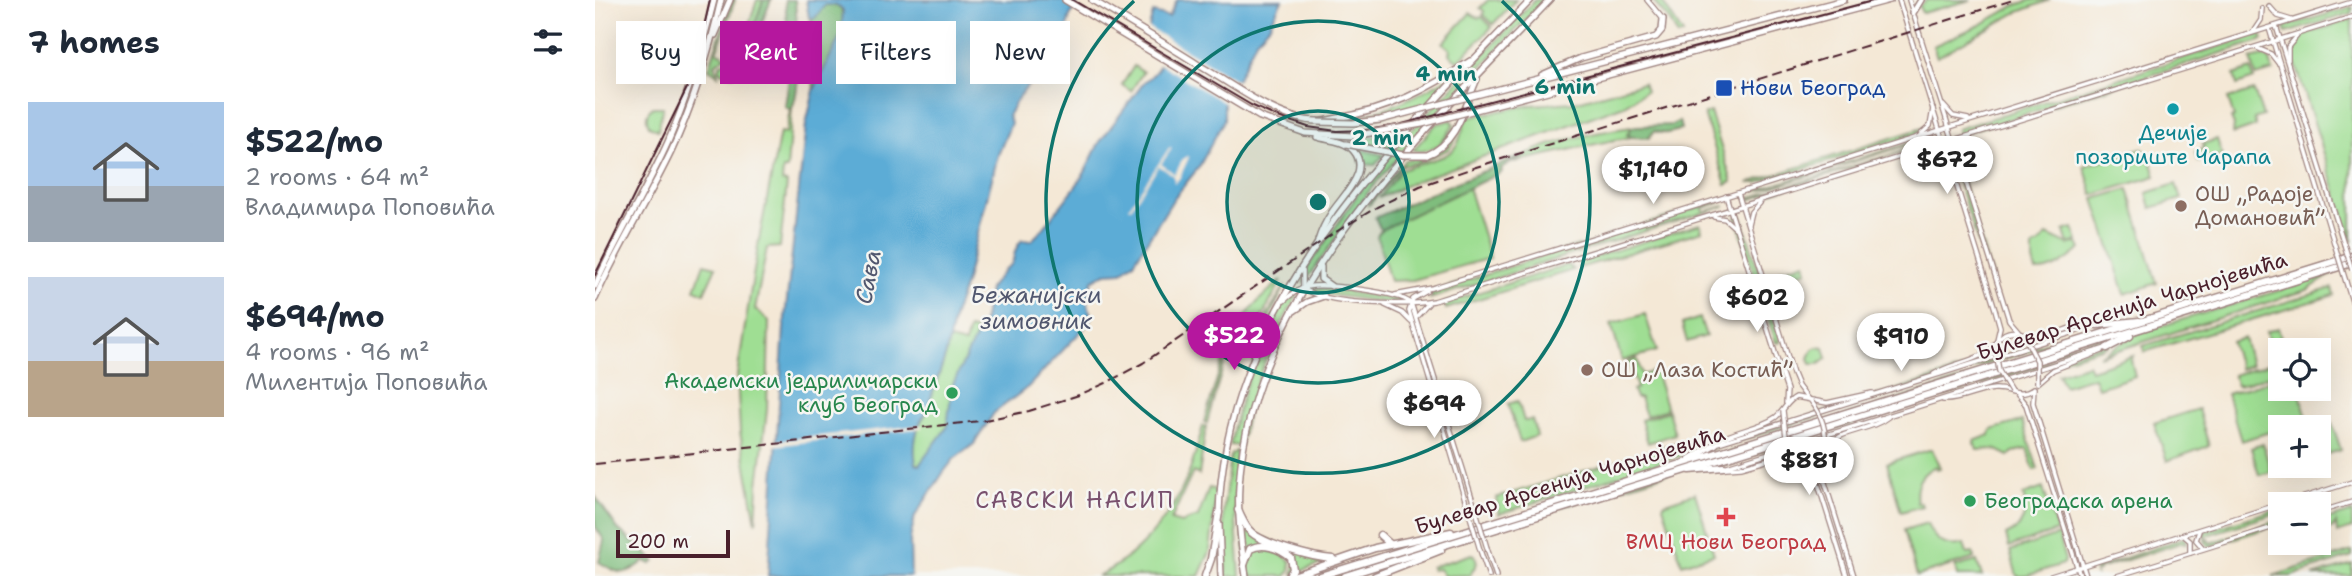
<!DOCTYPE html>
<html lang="en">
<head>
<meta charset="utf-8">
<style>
	:root { --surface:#fff; --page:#f6f6f7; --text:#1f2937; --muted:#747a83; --accent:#b5179e }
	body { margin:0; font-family:"Shantell Sans",sans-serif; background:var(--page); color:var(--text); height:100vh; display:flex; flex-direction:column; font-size:26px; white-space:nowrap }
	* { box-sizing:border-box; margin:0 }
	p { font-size:23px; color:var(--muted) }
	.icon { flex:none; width:38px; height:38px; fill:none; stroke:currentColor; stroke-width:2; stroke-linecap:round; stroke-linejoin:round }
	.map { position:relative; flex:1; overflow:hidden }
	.details { display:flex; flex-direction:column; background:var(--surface); width:595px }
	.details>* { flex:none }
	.guide { position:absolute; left:21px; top:21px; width:665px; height:63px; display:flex; gap:14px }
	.fabs { position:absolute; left:1673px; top:338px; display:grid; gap:14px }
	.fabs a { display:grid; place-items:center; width:63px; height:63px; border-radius:0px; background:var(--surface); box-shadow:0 7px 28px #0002; font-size:35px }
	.scale { position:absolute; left:21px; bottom:18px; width:114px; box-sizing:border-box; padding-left:7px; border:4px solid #4a1f2b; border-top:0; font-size:19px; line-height:24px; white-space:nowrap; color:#4a1f2b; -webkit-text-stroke:5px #f6f6f2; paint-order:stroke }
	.price { position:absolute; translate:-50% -60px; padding:0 16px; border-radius:24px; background:#fff; color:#222; font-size:23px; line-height:46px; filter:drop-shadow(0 2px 4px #0008) }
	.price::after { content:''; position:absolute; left:50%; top:42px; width:21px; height:16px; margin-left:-10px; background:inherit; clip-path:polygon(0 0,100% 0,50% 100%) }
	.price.active { background:var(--accent); color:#fff }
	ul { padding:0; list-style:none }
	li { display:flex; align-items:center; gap:21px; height:175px; padding:0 28px }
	li span { display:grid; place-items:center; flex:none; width:196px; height:140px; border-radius:0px; color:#555 }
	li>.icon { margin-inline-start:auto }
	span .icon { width:84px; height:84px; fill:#fffc; stroke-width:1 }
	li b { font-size:30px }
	h2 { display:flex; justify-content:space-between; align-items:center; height:84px; padding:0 28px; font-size:30px }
	.tag { padding:0 24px; border-radius:0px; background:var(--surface); box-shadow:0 7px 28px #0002; font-size:24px; line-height:63px }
	.tag.active { background:var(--accent); color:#fff }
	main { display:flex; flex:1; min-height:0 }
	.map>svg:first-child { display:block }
</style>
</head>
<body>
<main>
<section class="details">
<h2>7 homes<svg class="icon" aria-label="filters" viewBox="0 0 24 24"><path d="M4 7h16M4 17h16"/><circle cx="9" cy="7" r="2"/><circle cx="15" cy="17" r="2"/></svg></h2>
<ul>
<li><span style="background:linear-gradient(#a9c7e8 60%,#9aa5b1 0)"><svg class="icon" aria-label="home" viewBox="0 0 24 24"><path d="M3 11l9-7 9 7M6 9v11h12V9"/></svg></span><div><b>$522/mo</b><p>2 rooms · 64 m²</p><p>Владимира Поповића</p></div></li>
<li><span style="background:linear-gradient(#c9d6e8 60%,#b9a48a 0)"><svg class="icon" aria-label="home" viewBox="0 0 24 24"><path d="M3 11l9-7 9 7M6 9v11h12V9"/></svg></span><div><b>$694/mo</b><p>4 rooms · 96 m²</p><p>Милентија Поповића</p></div></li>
</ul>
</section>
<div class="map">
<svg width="1757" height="576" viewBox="0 0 1757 576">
	<rect width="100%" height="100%" fill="#f6f6f2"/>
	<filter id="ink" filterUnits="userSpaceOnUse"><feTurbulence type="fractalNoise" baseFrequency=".0143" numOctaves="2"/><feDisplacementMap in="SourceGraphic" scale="14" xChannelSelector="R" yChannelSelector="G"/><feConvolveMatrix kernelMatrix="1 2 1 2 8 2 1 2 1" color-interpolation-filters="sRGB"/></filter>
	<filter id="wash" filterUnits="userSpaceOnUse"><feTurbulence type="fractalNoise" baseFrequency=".00686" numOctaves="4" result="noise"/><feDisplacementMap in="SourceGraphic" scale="28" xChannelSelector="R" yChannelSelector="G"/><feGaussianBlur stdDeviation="1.57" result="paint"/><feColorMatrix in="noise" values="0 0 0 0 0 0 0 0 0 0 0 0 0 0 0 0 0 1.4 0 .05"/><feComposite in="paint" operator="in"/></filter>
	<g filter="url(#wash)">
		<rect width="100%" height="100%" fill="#f4e8d6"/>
		<g fill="#9fde93" stroke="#747e5f" stroke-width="2">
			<path d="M 137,0 L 140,0 L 122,51 L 131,56 L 120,64 L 123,75 L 114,69 L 115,65 Z"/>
			<path d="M 162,0 L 168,0 L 156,40 L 139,75 L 127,73 L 124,70 L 125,65 C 146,54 155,22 162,0 Z"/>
			<path d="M 893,0 L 921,0 L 898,24 L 888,15 L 889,11 L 885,8 Z"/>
			<path d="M 940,0 L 949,0 L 833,123 L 776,188 L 709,283 L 709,276 L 714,266 L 765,191 L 788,164 L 818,129 Z"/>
			<path d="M 1057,0 L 1066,0 L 1088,34 L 1083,36 L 1075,21 Z"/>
			<path d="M 1332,0 L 1376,0 L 1327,13 L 1324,6 Z"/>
			<path d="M 1436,0 L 1455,0 L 1421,13 L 1342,57 L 1338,46 L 1385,25 L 1419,6 Z"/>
			<path d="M 1757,7 L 1757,13 L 1691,33 L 1689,27 Z"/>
			<path d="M 875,13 L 883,18 L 887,17 L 897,27 L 863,61 L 854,54 L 855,49 L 848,43 Z"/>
			<path d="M 1757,19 L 1757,242 L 1697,53 L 1703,37 Z"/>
			<path d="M 1666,34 L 1668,40 L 1363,135 L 1362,129 Z"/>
			<path d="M 1668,56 L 1675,60 L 1678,71 L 1661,76 L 1656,59 Z"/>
			<path d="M 539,66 L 548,72 L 536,91 L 527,85 Z"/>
			<path d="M 867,69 L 834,104 L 781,118 L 753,119 C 799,108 827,94 867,69 Z"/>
			<path d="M 1656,69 L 1659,79 L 1642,85 L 1639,75 Z"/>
			<path d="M 1048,83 L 1051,91 L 1029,105 L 816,183 L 784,198 L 806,170 L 849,156 L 857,151 L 863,143 L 872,117 L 936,105 L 979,102 Z"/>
			<path d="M 1659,91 L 1668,116 L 1659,119 L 1661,126 L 1638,134 L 1639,125 L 1636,118 L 1639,117 L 1633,99 Z"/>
			<path d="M 58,107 L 68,107 L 63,130 L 54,126 C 50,118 51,112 58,107 Z"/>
			<path d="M 197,107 L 192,169 L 188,169 L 187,182 L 192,183 L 185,247 L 172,248 L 160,309 L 174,321 L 172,410 L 163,485 L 161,523 L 145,432 L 142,375 L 164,240 L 185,132 L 191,133 L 195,109 Z"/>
			<path d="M 1115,112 L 1137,182 L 1131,185 L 1109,114 Z"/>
			<path d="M 857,120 L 859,123 C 851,140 837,155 818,150 L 841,124 Z"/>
			<path d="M 866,121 L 861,137 L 854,149 L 821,163 L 806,166 L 776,203 L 772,206 L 810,160 C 841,160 848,142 866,121 Z"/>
			<path d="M 1037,127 L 1032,134 L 1036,137 C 997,144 958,154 919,162 C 942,143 1007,131 1037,127 Z"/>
			<path d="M 1331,127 L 1320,135 L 1163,183 L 1153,183 Z"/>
			<path d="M 809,132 L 794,149 L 757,140 Z"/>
			<path d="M 1334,138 L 1168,190 L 1159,191 L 1325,140 Z"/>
			<path d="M 1622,139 L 1627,155 L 1603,162 L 1600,152 L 1609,149 L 1608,144 Z"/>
			<path d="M 1342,141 L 1154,200 L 1154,198 Z"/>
			<path d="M 759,148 L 789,155 L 780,165 L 767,164 Z"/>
			<path d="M 1546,148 L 1554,154 L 1561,176 L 1498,195 L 1489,166 Z"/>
			<path d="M 1359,150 L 1397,278 L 1395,279 L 1353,151 Z"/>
			<path d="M 1581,184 L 1586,199 L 1556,208 L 1552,193 Z"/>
			<path d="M 873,187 L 895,258 L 818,280 L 795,281 L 782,236 L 786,230 Z"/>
			<path d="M 1533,189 L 1562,283 L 1530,294 L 1499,199 Z"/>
			<path d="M 1121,202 L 1125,202 L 1108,208 L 1109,212 L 1130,206 L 834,299 L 837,297 L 836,292 L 984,245 L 985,247 L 1012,238 L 1012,236 Z"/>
			<path d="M 1146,215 L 1186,342 L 1181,343 L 1141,217 Z"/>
			<path d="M 1105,224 L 1107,231 L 984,268 L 986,261 Z"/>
			<path d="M 1478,228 L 1483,241 L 1474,244 L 1483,243 L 1486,249 C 1473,259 1459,272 1441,271 L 1438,261 L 1438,247 L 1444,244 L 1452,235 L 1473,245 L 1469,231 Z"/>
			<path d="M 1757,258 L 1757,261 L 743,576 L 736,576 Z"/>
			<path d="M 1210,262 L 1212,271 L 1189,278 L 1186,270 Z"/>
			<path d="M 109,264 L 121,267 L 109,293 L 100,289 Z"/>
			<path d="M 973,265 L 978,270 L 851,309 L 850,303 Z"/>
			<path d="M 1736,275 L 1712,290 L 1504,356 L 1546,332 Z"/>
			<path d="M 687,280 L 662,326 L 653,321 C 630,350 622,387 612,423 L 609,422 C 628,361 633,321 687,280 Z"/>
			<path d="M 690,286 L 660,346 L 657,347 L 667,323 Z"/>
			<path d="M 719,288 L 730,289 L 807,300 L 806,303 L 794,303 L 724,293 L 716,290 Z"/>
			<path d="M 1737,288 L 1739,295 L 1549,352 L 1548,346 Z"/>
			<path d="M 700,294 L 702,296 C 674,343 656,392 645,446 L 635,445 C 642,408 669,316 700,294 Z"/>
			<path d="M 1050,314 L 1062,351 L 1027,361 L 1016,324 Z"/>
			<path d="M 1105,318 L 1111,336 L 1092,342 L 1087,324 Z"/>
			<path d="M 1519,325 L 1112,451 L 1174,429 L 1503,327 Z"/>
			<path d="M 1683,328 L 1690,350 L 1685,350 L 1685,357 L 1679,359 L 1671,332 Z"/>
			<path d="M 374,329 L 382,331 L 354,423 L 347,436 L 326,464 L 322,465 C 316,452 321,426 330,415 L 351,354 L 354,340 L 370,344 Z"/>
			<path d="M 1295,333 L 1299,335 L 1303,349 L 1288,353 L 1283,336 Z"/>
			<path d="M 1649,338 L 1656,365 L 1645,369 L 1636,342 Z"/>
			<path d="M 1521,340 L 1509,347 L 1129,464 L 1112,467 Z"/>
			<path d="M 1222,347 L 1229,348 L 1232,358 L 1224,364 L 1216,364 L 1214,358 L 1218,349 Z"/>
			<path d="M 1538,356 L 1536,360 L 1540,376 L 1503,388 L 1499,377 L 1469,386 L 1463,374 L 1493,364 L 1496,370 Z"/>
			<path d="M 1042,359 L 1047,375 L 1060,371 L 1072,409 L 1051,416 L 1045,398 L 1041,398 L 1038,390 L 1042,388 L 1033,362 Z"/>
			<path d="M 1685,360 L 1685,372 L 1642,386 L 1638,375 Z"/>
			<path d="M 1685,377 L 1685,388 L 1703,389 L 1713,420 L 1646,441 L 1632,394 Z"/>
			<path d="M 923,401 L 929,421 L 937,420 L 942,436 L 925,442 L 913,404 Z"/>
			<path d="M 1603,409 L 1614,446 L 1572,461 L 1559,423 Z"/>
			<path d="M 1073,411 L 1080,434 L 1053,443 L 1046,420 Z"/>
			<path d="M 1427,421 L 1443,469 L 1439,470 L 1432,449 L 1418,452 L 1414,456 L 1400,449 L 1382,450 L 1379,441 L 1395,435 L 1396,430 Z"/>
			<path d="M 1737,423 L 1746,450 L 1733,454 L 1725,427 Z"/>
			<path d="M 608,426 L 611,426 L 604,475 L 598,472 L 576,520 L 586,523 L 603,517 L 614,488 L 619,489 L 621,495 L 615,552 L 604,576 L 502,576 C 541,559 576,517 592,478 C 599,461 603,443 608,426 Z"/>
			<path d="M 1083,442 L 1089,455 L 904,514 L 901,498 Z"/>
			<path d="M 1668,444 L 1676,472 L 1664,475 L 1656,448 Z"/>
			<path d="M 1337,449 L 1345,468 L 1342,469 L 1341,466 C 1325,473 1319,486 1322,503 L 1325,502 L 1327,506 L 1306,512 L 1292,463 Z"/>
			<path d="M 641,451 L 640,508 L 645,576 L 631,576 L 628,514 L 635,455 Z"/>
			<path d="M 1448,488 L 1462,531 L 1414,547 L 1411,535 C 1428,528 1434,512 1428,495 Z"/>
			<path d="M 1100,493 L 1119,554 L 1087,564 L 1068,506 L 1070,503 Z"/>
			<path d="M 1685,508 L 1685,512 L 1612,535 L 1610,538 L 1608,532 Z"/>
			<path d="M 1757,512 L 1757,528 L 1742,533 L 1741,523 L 1738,528 L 1726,534 L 1725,522 Z"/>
			<path d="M 1685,520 L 1685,524 L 1613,547 L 1610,540 L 1613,539 L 1615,543 Z"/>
			<path d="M 1332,523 C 1338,540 1351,549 1369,544 L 1372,554 L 1378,553 L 1380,558 L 1322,576 L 1309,530 Z"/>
			<path d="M 647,525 L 652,532 L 734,561 L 698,574 L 701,562 L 692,552 L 654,547 L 650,551 Z"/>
			<path d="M 1463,535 L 1470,560 L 1468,564 L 1431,576 L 1422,576 L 1415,551 Z"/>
			<path d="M 1588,538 L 1591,539 L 1591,543 L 1588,542 L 1504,569 L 1504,571 L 1501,571 L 1501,576 L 1499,569 Z"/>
			<path d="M 663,548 L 687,554 L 696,562 L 695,572 L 691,576 L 654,576 L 652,560 L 656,550 Z"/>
			<path d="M 1757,551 L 1757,556 L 1696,576 L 1678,576 Z"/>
			<path d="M 877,554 L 880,555 L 882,563 L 875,575 L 849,576 L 844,569 L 837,570 L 836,567 Z"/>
			<path d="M 1382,561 L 1387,576 L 1362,576 L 1360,567 Z"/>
			<path d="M 1757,564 L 1757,576 L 1718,576 Z"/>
		</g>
		<g fill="#7fbd7d" stroke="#646e54" stroke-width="2">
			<path d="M 168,0 L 176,0 L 155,52 L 151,50 Z"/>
			<path d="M 190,0 L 200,0 C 202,26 208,88 196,110 L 190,106 L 196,65 Z"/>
			<path d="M 230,5 C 274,0 228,75 219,90 L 212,31 L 214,23 Z"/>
			<path d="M 1084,121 L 1086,129 C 1076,133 1068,135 1059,131 L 1054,138 L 1036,137 L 1032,134 L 1037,127 L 1042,126 L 1077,125 Z"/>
			<path d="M 926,156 L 906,169 L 907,172 L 786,230 L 780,218 L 845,189 Z"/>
			<path d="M 0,496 L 23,529 L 60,561 L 56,564 L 50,561 C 29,576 27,576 4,562 L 9,540 L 0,526 Z"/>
		</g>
		<path fill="#5bacd6" stroke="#526680" stroke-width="2" d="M 211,0 L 484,0 L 475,16 L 471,31 L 443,59 L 436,82 L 423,98 L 413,116 L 416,123 L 403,155 L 370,284 L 359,315 L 351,354 L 330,415 C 320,426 318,449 321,464 L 324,465 L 352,427 L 357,386 L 389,319 L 394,289 L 410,269 L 417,264 C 420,253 419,249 427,240 L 436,241 L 447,230 L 481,186 L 490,172 L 504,143 L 550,81 C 561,75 568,61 573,49 L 553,31 L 558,13 L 574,17 L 582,0 L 687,0 L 675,25 L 661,40 L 642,80 L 631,78 L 629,82 L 629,120 L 604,167 L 579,198 L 539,262 L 527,272 L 511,273 L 497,281 L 492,298 L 496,317 L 493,324 L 433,387 L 399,413 L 379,444 L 359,459 L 348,473 L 320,516 L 315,539 L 316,576 L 173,576 L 189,327 L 211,124 L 219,90 L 246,34 L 248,10 L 241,5 L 230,5 L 220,18 L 214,18 Z"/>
		<g fill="#f4e8d6">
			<path d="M 551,26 L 644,82 L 632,81 L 631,104 L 563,63 L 570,45 L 549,31 Z"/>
			<path d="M 575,147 L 577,148 L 566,164 L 580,174 L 588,159 L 593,156 L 594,157 L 584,179 L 579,183 L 579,176 L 564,166 L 536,208 L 534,207 Z"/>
			<path d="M 327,425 L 327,428 L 178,446 L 178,441 Z"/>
		</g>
	</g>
	<g filter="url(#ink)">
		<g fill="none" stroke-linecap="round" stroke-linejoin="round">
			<g stroke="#9f8480" stroke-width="6">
				<g id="minor">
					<path d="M 1052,0 L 1068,19"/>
					<path d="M 1304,0 L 1400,309 L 1405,327 L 1402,340"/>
					<path d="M 1314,0 L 1414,320 L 1425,333"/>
					<path d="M 1674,6 L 1683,16 L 1696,20"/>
					<path d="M 1681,26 L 1749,244"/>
					<path d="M 1674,28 L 1740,246"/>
					<path d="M 1658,32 L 1666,20 L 1667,8"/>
					<path d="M 1662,48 L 1676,54 L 1683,63"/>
					<path d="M 1693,60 L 1693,47 L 1702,36"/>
					<path d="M 1348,105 L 1358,116 L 1373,119"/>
					<path d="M 1325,135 L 1335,126 L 1338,109"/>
					<path d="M 1332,151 L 1346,155 L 1354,165"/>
					<path d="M 1365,159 L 1366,151 L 1375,138"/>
					<path d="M 1143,193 L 1198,374 L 1203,386 L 1212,398"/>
					<path d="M 1131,196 L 1187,375 L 1192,390 L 1191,403"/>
					<path d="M 1119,217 L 1130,219 L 1140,228"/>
					<path d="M 1153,224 L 1156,212 L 1164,203"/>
					<path d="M 708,271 L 708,288 C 729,305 812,306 839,301 L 1757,17"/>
					<path d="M 1751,282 L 1757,301"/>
					<path d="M 832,291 L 818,299 L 814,311 L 874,513"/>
					<path d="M 800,295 L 837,288 L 1757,2"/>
					<path d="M 689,301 C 695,295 703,289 712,287 C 730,283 803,292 816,303 L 881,511"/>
					<path d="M 790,305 L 807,313 L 816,322"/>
					<path d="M 822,316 L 833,304"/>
					<path d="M 1339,374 C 1355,364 1374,363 1390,353 C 1400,348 1402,335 1414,332 C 1424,329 1434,338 1446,337 C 1465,334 1480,323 1500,324"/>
					<path d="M 1443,383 L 1458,370 L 1507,351"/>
					<path d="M 1439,388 L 1438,403 L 1491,576"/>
					<path d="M 1422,394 L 1431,405 L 1485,576"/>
					<path d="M 1348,400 C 1367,401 1382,390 1400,389 C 1414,388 1425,399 1438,389"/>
					<path d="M 1123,441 C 1140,430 1164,429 1181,417 C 1190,410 1191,402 1201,397 L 1232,403 L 1277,393"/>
					<path d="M 1120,444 L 1502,325"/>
					<path d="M 1227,456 L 1227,473 L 1259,576"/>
					<path d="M 1210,460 L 1219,471 L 1252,576"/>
					<path d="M 1129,467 L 1511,348"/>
					<path d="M 1131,468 L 1146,467 L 1185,456 L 1221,459 C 1230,452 1235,442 1246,436 C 1261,429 1279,428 1293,417"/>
					<path d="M 1687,504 L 1757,482"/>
					<path d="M 1724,512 L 1757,502"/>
					<path d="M 1604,531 L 1601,540 L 1608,548"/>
					<path d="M 1588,535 L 1595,541 L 1595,553"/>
					<path d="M 892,548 L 901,576"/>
					<path d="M 885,550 L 894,576"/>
					<path d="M 1456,576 L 1685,504"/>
					<path d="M 1522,576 L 1685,525"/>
				</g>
			</g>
			<g stroke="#9f8480" stroke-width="8">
				<g id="major">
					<path d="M 470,0 L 665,117 L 710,133 L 758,136"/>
					<path d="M 497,0 C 534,22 571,44 607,67 C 638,85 685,121 722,121 C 729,122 737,119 743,118 C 793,110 834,89 875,61"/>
					<path d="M 1318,13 L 1326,0"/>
					<path d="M 120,35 L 135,0"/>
					<path d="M 947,75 L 986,58 L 1061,37 L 1067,30 L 1068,19"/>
					<path d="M 935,81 L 1249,0"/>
					<path d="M 938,95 L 1295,0"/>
					<path d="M 722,137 C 731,140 745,140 753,146 C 781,166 749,194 737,212 C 731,221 726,231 723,241"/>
					<path d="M 832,155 C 862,144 870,106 882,79"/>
					<path d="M 726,267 L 726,279 L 736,286"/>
					<path d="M 0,286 C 22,237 51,191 73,142 C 93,96 107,49 119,0"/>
					<path d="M 0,299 C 22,249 52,202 76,152 C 99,103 114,52 126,0"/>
					<path d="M 699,311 L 712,302 L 729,296"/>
					<path d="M 624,514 C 629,304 800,142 936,0"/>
					<path d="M 624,524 L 626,576"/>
					<path d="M 651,576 C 646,546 642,516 644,486 C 655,292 829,132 955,0"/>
				</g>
			</g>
			<g stroke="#9f8480" stroke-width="9">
				<g id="highway">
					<path d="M 1502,325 L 1544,321"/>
					<path d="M 1512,348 L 1535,336"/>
					<path d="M 1095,459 L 1120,444"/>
					<path d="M 1095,470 L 1129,467"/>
					<path d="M 643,510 C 646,517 649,524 654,530 C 666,544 719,558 738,559"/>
					<path d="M 785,535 L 795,544"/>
					<path d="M 649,565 L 655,549 C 668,542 684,548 696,558 L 698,569 L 694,576"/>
					<path d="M 610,576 L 616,559 L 624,512"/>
					<path d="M 698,576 L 780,548 L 856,532"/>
					<path d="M 725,576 L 1757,256"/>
					<path d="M 750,576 L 1757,263"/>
					<path d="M 780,576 L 846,550"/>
				</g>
			</g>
			<use href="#minor" stroke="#fff" stroke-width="3.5"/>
			<use href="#major" stroke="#fff" stroke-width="5"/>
			<use href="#highway" stroke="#fff" stroke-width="6"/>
			<g stroke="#4a1f2b" stroke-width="2">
				<path d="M 478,0 L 656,105 L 680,116 L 713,127 L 742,131 L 771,130 L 803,125 L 1281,0"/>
				<path d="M 0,275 L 92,88 L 103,53 L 115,0"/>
			</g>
			<path stroke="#4a1f2b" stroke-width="2" stroke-dasharray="10 5" stroke-linecap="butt" d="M 0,464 L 385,421 L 434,411 L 484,395 L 511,383 L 548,363 L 736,235 L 782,207 L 825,186 L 881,167 L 1418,0"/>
			<g stroke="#9f8480" stroke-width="6" stroke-linecap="butt">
				<g id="minor-bridge">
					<path d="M 1749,244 L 1757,270"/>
					<path d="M 1740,246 L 1751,282"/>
					<path d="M 1429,335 L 1442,361 L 1442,383"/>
					<path d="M 1400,345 L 1404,371 L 1416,391"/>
					<path d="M 1216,401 C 1227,415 1232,430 1230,448"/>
					<path d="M 1188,411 L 1191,437 L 1203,456"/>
					<path d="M 881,511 L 892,548"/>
					<path d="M 874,513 L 885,550"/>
				</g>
			</g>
			<g stroke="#9f8480" stroke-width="8" stroke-linecap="butt">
				<g id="major-bridge">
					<path d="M 723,122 L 758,123 L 785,120 L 935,81"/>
					<path d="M 758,136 L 827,124 L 938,95"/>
					<path d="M 751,144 L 808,155 L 832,155"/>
				</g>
			</g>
			<use href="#minor-bridge" stroke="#fff" stroke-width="3.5"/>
			<use href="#major-bridge" stroke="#fff" stroke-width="5"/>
		</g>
	</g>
	<circle cx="723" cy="202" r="91" fill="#0f766e" fill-opacity=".12"/>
	<g fill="none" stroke="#0f766e" stroke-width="3.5">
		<circle cx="723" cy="202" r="91"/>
		<circle cx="723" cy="202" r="181"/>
		<path d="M907 1A272 272 0 1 1 539 1"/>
	</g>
	<rect fill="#1a4fb4" stroke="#f6f6f2" stroke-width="2.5" x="1120" y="79" width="18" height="18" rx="3.5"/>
	<circle fill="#0f9aa8" stroke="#f6f6f2" stroke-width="2.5" cx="1578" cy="109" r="7"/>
	<g fill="#8d6e63" stroke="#f6f6f2" stroke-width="2.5">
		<circle cx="1586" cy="206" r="7"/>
		<circle cx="992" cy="370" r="7"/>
	</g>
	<g fill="#2e9e5b" stroke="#f6f6f2" stroke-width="2.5">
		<circle cx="357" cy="393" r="7"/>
		<circle cx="1375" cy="501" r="7"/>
	</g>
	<path fill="#e0444e" stroke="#f6f6f2" stroke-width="2.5" d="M1127.5 506.5h7v7h7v7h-7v7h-7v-7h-7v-7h7z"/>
	<g text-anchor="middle" stroke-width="5" stroke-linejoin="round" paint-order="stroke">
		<g font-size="21" fill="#164399" stroke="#f6f6f2" text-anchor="start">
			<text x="1145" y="95">Нови Београд</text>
		</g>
		<g font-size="21" fill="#0d838f" stroke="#f6f6f2">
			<text x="1578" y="140">Дечије<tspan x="1578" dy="24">позориште Чарапа</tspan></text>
		</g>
		<g font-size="21" fill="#785e54" stroke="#f6f6f2" text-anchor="start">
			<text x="1600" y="201">ОШ „Радоје<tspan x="1600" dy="24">Домановић”</tspan></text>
			<text x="1006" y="377">ОШ „Лаза Костић”</text>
		</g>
		<g font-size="21" fill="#4a1f2b" stroke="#f6f6f2">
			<text transform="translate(1537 306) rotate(-17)" y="7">Булевар Арсенија Чарнојевића</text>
			<text transform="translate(975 480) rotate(-17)" y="7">Булевар Арсенија Чарнојевића</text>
		</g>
		<g font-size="21" fill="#27864d" stroke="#f6f6f2" text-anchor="end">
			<text x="343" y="388">Академски једриличарски<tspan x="343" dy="24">клуб Београд</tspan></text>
			<text x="1389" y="508" text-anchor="start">Београдска арена</text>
		</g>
		<g font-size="21" fill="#be3a42" stroke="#f6f6f2">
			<text x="1131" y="549">ВМЦ Нови Београд</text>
		</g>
		<g font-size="23" font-style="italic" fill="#51576f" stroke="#f6f6f2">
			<text transform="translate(273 277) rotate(-79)" y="8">Сава</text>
			<text x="441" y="303">Бежанијски<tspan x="441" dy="26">зимовник</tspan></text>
		</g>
		<g font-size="23" letter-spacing="2" fill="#79516e" stroke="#f6f6f2">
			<text x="480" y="508">САВСКИ НАСИП</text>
		</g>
	</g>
	<circle cx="723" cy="202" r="10" fill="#0f766e" stroke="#f6f6f2" stroke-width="3.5"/>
	<g font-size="21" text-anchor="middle" font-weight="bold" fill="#0f766e" stroke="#f6f6f2" stroke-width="5" stroke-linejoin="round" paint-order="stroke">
		<text x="851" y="81">4 min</text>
		<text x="970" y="94">6 min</text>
		<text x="787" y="145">2 min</text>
	</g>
</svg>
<div class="fabs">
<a><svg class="icon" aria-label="locate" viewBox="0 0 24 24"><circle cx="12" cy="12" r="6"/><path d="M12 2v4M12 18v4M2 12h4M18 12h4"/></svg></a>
<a>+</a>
<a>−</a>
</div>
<div class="scale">200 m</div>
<b class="price" style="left:1352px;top:196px">$672</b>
<b class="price" style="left:1058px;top:206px">$1,140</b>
<b class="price" style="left:1162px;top:334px">$602</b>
<b class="price active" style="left:639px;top:372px">$522</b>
<b class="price" style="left:1306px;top:373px">$910</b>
<b class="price" style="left:839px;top:440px">$694</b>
<b class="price" style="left:1214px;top:497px">$881</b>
<div class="guide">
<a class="tag">Buy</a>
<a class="tag active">Rent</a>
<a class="tag">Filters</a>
<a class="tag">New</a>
</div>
</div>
</main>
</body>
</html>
